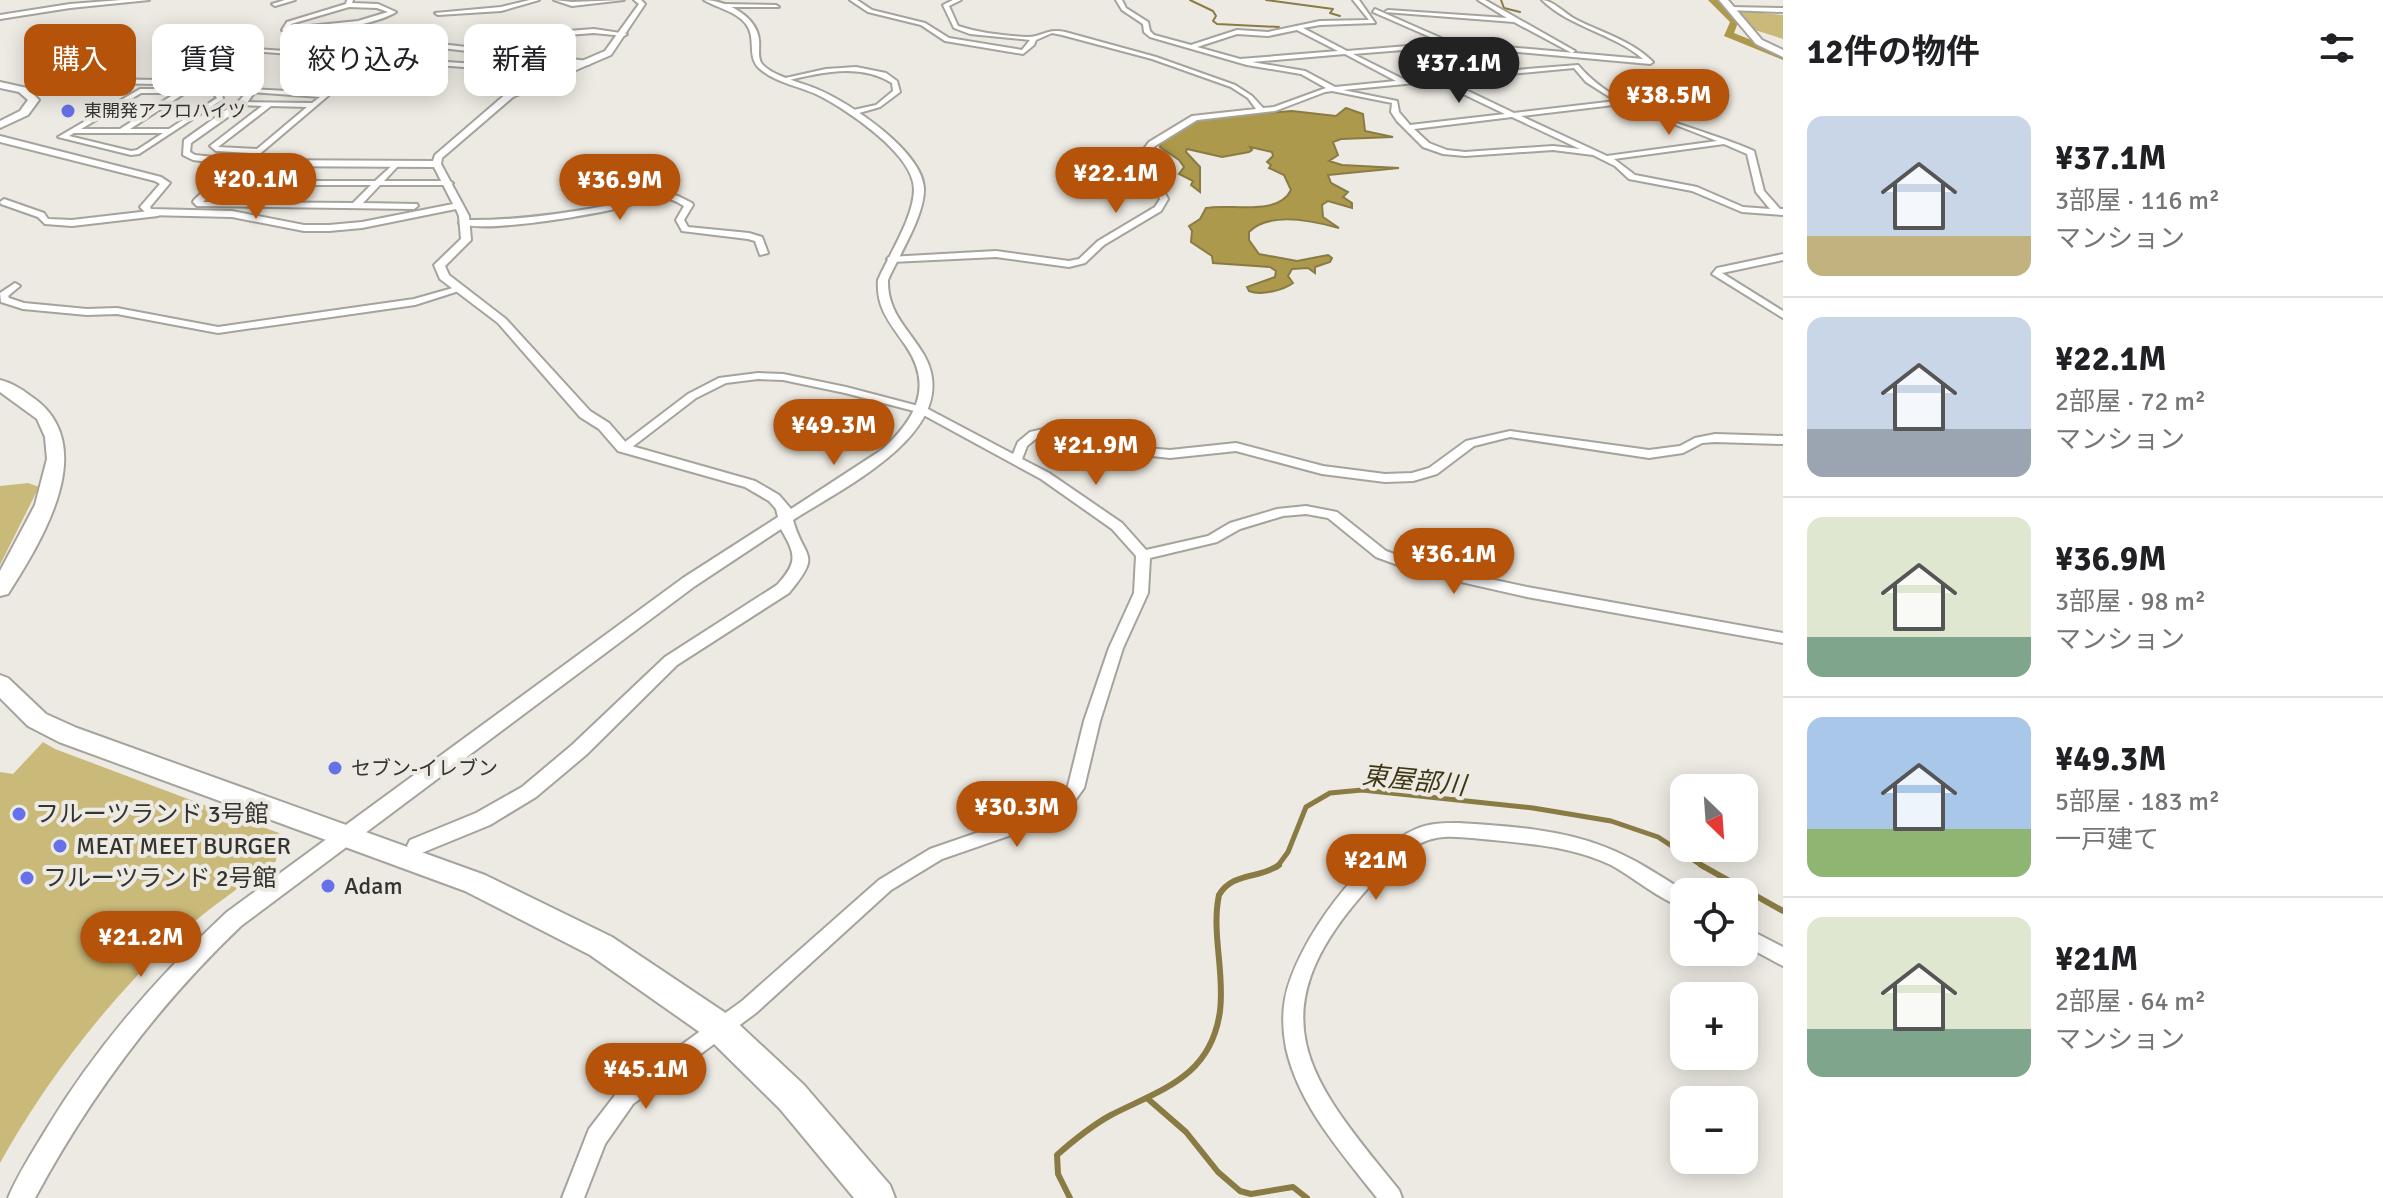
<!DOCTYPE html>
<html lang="ja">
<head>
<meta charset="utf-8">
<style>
	:root { --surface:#fff; --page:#f2f2f2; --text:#202124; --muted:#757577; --line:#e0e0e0; --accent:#b45309 }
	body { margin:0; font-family:Signika,"Noto Sans JP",sans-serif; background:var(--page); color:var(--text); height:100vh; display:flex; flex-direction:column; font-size:30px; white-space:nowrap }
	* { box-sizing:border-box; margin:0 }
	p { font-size:26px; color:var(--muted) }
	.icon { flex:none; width:44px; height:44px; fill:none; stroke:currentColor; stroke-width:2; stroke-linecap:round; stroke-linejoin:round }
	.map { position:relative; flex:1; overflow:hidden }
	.details { display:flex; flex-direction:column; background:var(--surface); width:600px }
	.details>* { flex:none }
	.banner { position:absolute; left:24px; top:24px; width:760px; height:72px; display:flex; gap:16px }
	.needle { width:52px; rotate:155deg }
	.tools { position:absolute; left:1670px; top:774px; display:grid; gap:16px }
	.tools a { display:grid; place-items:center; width:88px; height:88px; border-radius:16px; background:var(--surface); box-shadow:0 4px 20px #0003; font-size:40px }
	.price { position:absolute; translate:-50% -68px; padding:0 18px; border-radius:28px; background:var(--accent); color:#fff; font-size:26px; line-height:52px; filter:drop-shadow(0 2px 4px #0008) }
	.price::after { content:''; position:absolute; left:50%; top:48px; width:24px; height:18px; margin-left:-12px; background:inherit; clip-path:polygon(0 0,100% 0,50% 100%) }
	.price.current { background:#222; color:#fff }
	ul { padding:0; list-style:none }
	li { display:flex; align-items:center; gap:24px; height:200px; padding:0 24px }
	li+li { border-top:2px solid var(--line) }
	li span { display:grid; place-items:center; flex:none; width:224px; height:160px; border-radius:16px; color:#555 }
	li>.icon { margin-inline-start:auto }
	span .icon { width:96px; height:96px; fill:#fffc; stroke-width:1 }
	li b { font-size:34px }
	h2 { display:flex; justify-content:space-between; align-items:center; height:96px; padding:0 24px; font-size:34px }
	.tag { padding:0 28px; border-radius:16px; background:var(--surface); box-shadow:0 4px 20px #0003; font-size:28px; line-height:72px }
	.tag.current { background:var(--accent); color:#fff }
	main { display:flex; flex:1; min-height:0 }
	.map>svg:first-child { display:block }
</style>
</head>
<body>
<main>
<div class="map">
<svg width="1783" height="1198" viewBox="0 0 1783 1198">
	<rect width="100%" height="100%" fill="#eceae2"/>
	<g fill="#caba7a">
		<path d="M 1734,10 L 1783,15 L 1783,39 L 1755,30 Z"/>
		<path d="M 28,483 L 39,487 L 0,565 L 0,486 Z"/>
		<path d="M 43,742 L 55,749 L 279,833 L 276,861 C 242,886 204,911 173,940 C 106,1003 45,1082 0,1163 L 0,772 L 13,774 Z"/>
	</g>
	<path fill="#ad994b" stroke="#897b43" stroke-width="2" d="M 1346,108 L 1363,114 L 1365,131 L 1393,137 L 1341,139 L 1333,142 L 1338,155 L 1329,161 L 1342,165 L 1399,168 L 1328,175 L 1331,183 L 1348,192 L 1343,197 L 1352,203 L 1352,208 L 1328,201 L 1322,205 L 1323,217 L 1339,228 C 1314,221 1269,211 1249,232 L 1249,240 L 1259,254 L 1297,261 L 1328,255 L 1332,258 L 1330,262 L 1315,267 L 1315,273 L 1308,268 L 1292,269 L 1288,276 L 1293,283 C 1284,290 1261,296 1249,291 L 1247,287 L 1275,277 L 1276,271 L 1270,267 L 1213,263 L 1212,256 L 1191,242 L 1192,231 L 1189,226 L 1200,219 L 1206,208 C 1230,203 1278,217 1291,190 L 1284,175 L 1269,168 L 1271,165 L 1267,162 L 1273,156 L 1272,152 L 1250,147 L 1252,150 L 1249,152 L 1222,157 L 1187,149 L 1186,152 L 1200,167 L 1200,192 L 1191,185 L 1193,181 L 1179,174 L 1184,167 L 1179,160 L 1160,147 L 1161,140 L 1198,118 L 1292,111 L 1336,116 Z"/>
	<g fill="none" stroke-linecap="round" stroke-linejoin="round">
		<g stroke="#897b43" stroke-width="2">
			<path d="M 1190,0 L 1213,11 L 1216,16 L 1213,21 L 1217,24 L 1279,27"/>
			<path d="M 1266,0 L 1333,9 L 1330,13 L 1340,16"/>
			<path d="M 1501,0 L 1504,8 L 1520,12"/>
			<path d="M 1718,6 L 1729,7"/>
		</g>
		<path stroke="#897b43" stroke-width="5" d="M 1277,867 L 1288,852 L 1306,807 L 1330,793 L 1362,790 L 1533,808 L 1611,821 L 1658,837 L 1704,867"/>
		<g stroke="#897b43" stroke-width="6">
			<path d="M 1701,865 L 1783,911"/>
			<path d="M 1148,1099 L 1186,1132 L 1218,1172 L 1240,1191 L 1251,1194 L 1293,1187 L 1307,1198"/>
			<path d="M 1070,1198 L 1058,1174 L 1057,1155 C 1074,1140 1091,1126 1111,1115 C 1162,1089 1211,1077 1220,1011 C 1225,973 1211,932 1219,895 C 1232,872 1260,879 1279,865"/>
		</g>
		<path fill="#ad994b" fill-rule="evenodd" d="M 1708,0 L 1718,0 L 1739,20 L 1734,33 L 1783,53 L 1783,60 L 1724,36 L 1730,22 Z"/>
		<g stroke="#a5a39b" stroke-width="4">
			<g id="minor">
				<path d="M 285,0 L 295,0 L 275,6 L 272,4 Z"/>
				<path d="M 347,0 L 353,0 L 352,3 L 378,4 L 396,12 C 376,25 304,37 282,30 L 287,22 L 346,4 ZM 349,7 L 377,8 L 388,12 L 358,21 L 289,28 L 291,24 Z"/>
				<path d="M 530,0 L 539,0 L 501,11 L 438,15 L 435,13 L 501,7 Z"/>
				<path d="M 850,0 L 857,0 L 872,10 L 925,23 L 949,38 L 1022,50 L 1030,40 L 970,34 L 954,28 L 943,5 L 953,0 L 961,0 L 949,6 L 958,26 C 979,33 1006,36 1028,37 C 1043,37 1046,28 1065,32 L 1156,57 L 1235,85 L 1252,96 L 1263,108 L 1274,107 L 1326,88 L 1301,74 L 1247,65 L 1150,37 L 1144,32 L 1143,24 L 1122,10 L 1116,0 L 1122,0 L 1126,8 L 1148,22 L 1150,31 L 1154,35 L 1191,45 L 1237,30 L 1268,32 L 1320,21 L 1369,20 L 1353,0 L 1359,0 L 1375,23 L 1320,25 L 1303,28 L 1347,51 L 1444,43 L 1373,12 L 1375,9 L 1450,42 L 1643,59 C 1613,33 1571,28 1542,0 C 1554,1 1564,13 1575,19 C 1602,33 1631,40 1653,62 L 1650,64 L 1452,46 L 1353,54 L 1405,80 L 1509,70 L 1464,51 L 1466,48 L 1516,70 L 1578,65 C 1620,115 1696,125 1754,151 L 1764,191 L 1780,209 L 1783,209 L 1783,215 L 1742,212 L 1692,191 L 1629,179 L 1615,166 L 1593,155 L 1553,150 L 1465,156 L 1443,154 L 1423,147 L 1397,121 L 1391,112 L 1392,103 L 1332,91 L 1325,92 L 1275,111 L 1197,120 L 1155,146 L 1148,154 L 1149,163 L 1168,199 L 1161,211 L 1104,245 L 1085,263 L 1069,267 L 996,257 L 892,262 L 887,259 L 889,257 L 996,251 L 1069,261 L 1079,259 L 1098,241 L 1155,207 L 1160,199 L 1141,163 L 1140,154 L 1149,142 L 1192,116 L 1256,109 L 1248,98 L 1231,87 L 1152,59 L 1062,35 L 1052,33 L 1036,40 L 1034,45 L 1023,54 L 945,41 L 921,25 L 868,12 ZM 1297,30 L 1338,51 L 1240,59 L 1197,47 L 1237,34 L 1268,36 ZM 1345,54 L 1396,81 L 1335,87 L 1305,71 L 1252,62 ZM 1574,68 L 1586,82 L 1616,101 L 1514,113 L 1445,80 ZM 1436,81 L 1505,114 L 1410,125 L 1399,112 L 1397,101 L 1343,90 ZM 1622,104 L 1717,141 L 1607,156 L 1521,116 ZM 1512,117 L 1580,149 L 1553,146 L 1465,152 L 1447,150 L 1429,143 L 1414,129 ZM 1724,144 L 1747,154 L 1756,192 L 1770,209 L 1743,207 L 1697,187 L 1635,175 L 1614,159 Z"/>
				<path d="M 1478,0 L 1485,0 L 1575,51 L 1572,53 L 1514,22 L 1385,12 L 1388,10 L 1507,18 Z"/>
				<path d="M 722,4 L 776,5 L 779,7 L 720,7 Z"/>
				<path d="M 1730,7 L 1783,8 L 1783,12 L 1728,10 Z"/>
				<path d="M 533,29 L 537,29 L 539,33 L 542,33 L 594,29 L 627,34 L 624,36 L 594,33 L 542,37 L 534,35 Z"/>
				<path d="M 353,34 L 588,61 L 591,63 L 588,65 L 512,56 L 477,68 L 252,51 L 255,49 L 301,52 L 324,38 ZM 353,38 L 503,55 L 477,64 L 309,53 L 328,41 Z"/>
				<path d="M 122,39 L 127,40 L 107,56 L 63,73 L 74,79 L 72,83 L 68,83 L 68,80 L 55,73 L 103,54 Z"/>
				<path d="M 856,67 L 886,73 L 897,81 L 900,92 L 880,107 L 852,115 L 849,111 L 876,105 L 893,91 L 892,83 C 859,62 820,73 784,81 L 781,79 L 826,69 Z"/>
				<path d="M 140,89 L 215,89 L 222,94 L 223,99 L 139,154 L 131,155 L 58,137 ZM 141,93 L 176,93 L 120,129 L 81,129 ZM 185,93 L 213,93 L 217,98 L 169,129 L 130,129 ZM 74,133 L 163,133 L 137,150 L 131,151 L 69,136 Z"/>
				<path d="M 247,89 L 326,93 L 329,95 L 228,181 L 375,181 L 396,162 L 400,164 L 384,181 L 449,181 L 453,183 L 449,185 L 380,185 L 363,203 L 417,204 L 418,206 L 414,209 L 197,206 L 193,202 L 194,200 L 214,181 L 251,153 L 216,151 L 210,146 L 262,106 L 242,105 L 240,102 L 312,103 L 320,97 L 249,92 ZM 271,106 L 307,107 L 257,149 L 218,147 ZM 222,185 L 371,185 L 353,203 L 203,202 Z"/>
				<path d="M 658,192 L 678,196 L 692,203 L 693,205 L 684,220 L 688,227 L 749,233 L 762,237 L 768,253 L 760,255 L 755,241 L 748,239 L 682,231 L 676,220 L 684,206 C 675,200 666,197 655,197 C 642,197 632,206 619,208 C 590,215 482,234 459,223 L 463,220 C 513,221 562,214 611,205 C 628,202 641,192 658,192 Z"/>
				<path d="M 4,199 L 44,213 L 48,219 L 72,220 L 158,210 L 162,213 L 158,216 L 72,226 L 45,224 L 38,217 L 1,204 L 0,202 Z"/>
				<path d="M 1783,254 L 1783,260 L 1722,273 L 1783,311 L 1783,318 L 1712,274 L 1717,268 Z"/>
				<path d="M 15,283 L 20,286 L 8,296 L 9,298 L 24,303 L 87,309 L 117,308 L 218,327 L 414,299 L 460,286 L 465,289 L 415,305 L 218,333 L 117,314 L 87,315 L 23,309 L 1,302 L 0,293 Z"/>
				<path d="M 758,373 L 783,374 L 846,387 L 926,408 L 1013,454 L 1018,442 L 1030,432 L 1075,422 L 1110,431 L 1146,448 L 1170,450 L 1236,443 L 1323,466 L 1385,474 L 1412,473 L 1429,468 L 1466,441 L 1510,431 L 1649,450 L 1680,446 L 1695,438 L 1715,434 L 1783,436 L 1783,444 L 1715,442 L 1702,443 L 1683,453 L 1649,458 L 1510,437 L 1474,446 L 1437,474 L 1413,481 L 1385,482 L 1322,474 L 1236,451 L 1170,458 L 1143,455 L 1102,435 L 1075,428 L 1038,437 L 1027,446 L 1022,459 L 1049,473 L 1122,523 L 1146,550 L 1208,536 L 1230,523 L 1277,509 L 1306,506 L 1337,512 L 1386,551 L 1425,565 L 1527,587 L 1783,633 L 1783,643 L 1527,597 L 1417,572 L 1376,557 L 1328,518 L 1306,514 L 1283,516 L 1240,529 L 1217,542 L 1150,558 L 1148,593 L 1123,648 L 1100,721 L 1084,788 L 1068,810 L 1046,823 L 942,859 L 891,890 L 756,1013 L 633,1104 L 605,1144 L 584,1198 L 562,1198 L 589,1129 L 619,1090 L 742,1001 L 879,880 L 930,849 L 1034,813 L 1056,800 L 1068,786 L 1084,721 L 1109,648 L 1134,593 L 1136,556 L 1112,529 L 1041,479 L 918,412 L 845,393 L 783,380 L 758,379 L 726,383 L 696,398 L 627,451 L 623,452 L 617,448 L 688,394 L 719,378 Z"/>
				<path d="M 1458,823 C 1507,826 1559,829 1605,847 C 1634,858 1660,876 1686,892 L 1684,892 L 1684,908 C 1658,899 1635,878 1611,865 C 1574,847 1533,844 1493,840 C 1477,839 1460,836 1444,837 C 1410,839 1383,871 1362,895 C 1254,1019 1312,1083 1399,1190 L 1402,1198 L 1377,1198 C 1341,1152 1299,1106 1286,1048 C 1283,1032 1282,1015 1285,999 C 1296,942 1363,852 1416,829 C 1430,823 1444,823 1458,823 Z"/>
				<path d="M 1744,927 L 1783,947 L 1783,966 L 1744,945 Z"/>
			</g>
		</g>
		<g stroke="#a5a39b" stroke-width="4">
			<g id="tertiary">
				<path d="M 122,0 L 149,0 L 70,8 L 0,19 L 0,15 L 70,4 Z"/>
				<path d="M 554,0 L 572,2 L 624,0 L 572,6 Z"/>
				<path d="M 634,0 L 641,0 L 645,4 L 611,55 L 513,97 L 442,158 L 441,164 L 469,216 L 471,240 L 445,266 L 449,275 L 506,319 L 590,411 L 609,423 L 628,445 L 755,481 L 779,495 L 791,509 L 883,449 C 915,419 934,387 906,346 C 891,324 876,309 878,280 C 889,255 914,217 914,189 C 914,154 845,108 816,94 C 798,86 775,82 760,69 C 746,57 757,38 746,24 C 736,11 717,8 704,0 C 725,0 757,16 759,40 C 760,48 757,58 762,64 C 775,78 802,82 819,90 C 850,103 922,151 924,188 C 925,215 899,255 888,280 C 887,313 909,329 924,355 C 966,430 842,488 793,520 C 804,560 823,552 789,593 L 677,665 L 586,755 L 536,797 L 490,825 L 424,852 L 417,854 L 410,852 L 407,846 L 410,840 L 476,813 L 522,787 L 572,745 L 665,657 L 777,585 C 798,562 796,555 781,529 L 695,586 L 241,926 C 157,1006 90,1096 35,1198 L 8,1198 C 18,1174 33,1151 47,1128 C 96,1047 157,977 227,912 L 683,578 L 778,517 L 776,509 L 769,501 L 745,487 L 618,451 L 599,429 L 580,417 L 498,323 L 440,279 L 434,265 L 461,239 L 459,216 L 456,209 L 362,228 L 329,231 L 304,231 L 232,217 L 148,215 L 140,207 L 160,184 L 155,181 L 0,142 L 0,136 L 161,177 L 170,183 L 150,207 L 151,209 L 232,211 L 304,225 L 329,225 L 362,222 L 453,204 L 434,167 L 241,166 L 193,160 L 183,155 L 184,140 L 240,100 L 246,93 L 241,89 L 228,85 L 94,83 L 23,92 L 19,90 L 94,79 L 228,81 L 247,85 L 254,93 L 246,104 L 191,143 L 190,152 L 195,155 L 241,160 L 433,161 L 435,155 L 507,93 L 605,51 L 639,4 Z"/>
			</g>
		</g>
		<g stroke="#a5a39b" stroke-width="4">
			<g id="primary">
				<path d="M 1719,0 L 1728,0 L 1762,40 L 1783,50 L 1783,57 L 1756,44 Z"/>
				<path d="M 0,82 L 27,88 L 39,100 L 28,115 L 0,128 L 0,121 L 20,111 L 28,100 L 19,92 L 0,88 Z"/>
				<path d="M 0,380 C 12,383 23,390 32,397 C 102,445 41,542 8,594 L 0,596 L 0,571 L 35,505 L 47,459 L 45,437 L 37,419 L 0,392 Z"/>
				<path d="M 0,675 L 8,678 L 46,714 L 77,728 L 485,875 L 612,937 L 730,1016 L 804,1085 L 890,1185 L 895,1198 L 854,1198 L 780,1109 L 708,1038 L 590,955 L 465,891 L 59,742 L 28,726 L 0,698 Z"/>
			</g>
		</g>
		<use href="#minor" fill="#fff" fill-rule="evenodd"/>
		<use href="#tertiary" fill="#fff" fill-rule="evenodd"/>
		<use href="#primary" fill="#fff" fill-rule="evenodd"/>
	</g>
	<g fill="#6570e9" stroke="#eceae2" stroke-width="3">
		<circle cx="68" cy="111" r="8"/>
		<circle cx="335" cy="768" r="8"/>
		<circle cx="19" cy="814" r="8"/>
		<circle cx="60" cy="846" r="8"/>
		<circle cx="27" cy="878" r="8"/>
		<circle cx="328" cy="886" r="8"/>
	</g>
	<g text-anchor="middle" stroke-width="8" stroke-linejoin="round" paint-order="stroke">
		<g font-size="18" fill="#343431" stroke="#eceae2" text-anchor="start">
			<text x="84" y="117">東開発アフロハイツ</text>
		</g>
		<g font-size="20" fill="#343431" stroke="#eceae2" text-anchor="start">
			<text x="351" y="775">セブン-イレブン</text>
		</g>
		<g font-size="24" fill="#343431" stroke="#eceae2" text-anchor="start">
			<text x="35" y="822">フルーツランド 3号館</text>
			<text x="76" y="854">MEAT MEET BURGER</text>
			<text x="43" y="886">フルーツランド 2号館</text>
			<text x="344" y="894">Adam</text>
		</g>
		<g font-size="26" font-style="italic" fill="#3e3513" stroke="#eceae2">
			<text transform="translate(1414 780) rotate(6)" y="9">東屋部川</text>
		</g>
	</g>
</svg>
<div class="tools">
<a><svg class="needle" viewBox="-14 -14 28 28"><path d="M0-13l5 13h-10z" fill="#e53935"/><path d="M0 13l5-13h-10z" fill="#757577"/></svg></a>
<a><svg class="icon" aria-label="locate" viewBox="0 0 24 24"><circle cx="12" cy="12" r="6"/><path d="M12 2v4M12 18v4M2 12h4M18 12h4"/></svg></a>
<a>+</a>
<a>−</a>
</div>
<b class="price current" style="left:1459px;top:105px">¥37.1M</b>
<b class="price" style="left:1669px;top:137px">¥38.5M</b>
<b class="price" style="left:1116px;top:215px">¥22.1M</b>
<b class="price" style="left:256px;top:221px">¥20.1M</b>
<b class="price" style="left:620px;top:222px">¥36.9M</b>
<b class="price" style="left:834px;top:467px">¥49.3M</b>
<b class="price" style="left:1096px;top:487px">¥21.9M</b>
<b class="price" style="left:1454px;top:596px">¥36.1M</b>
<b class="price" style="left:1017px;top:849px">¥30.3M</b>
<b class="price" style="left:1376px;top:902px">¥21M</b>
<b class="price" style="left:141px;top:979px">¥21.2M</b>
<b class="price" style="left:646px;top:1111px">¥45.1M</b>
<div class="banner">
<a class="tag current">購入</a>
<a class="tag">賃貸</a>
<a class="tag">絞り込み</a>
<a class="tag">新着</a>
</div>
</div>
<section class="details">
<h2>12件の物件<svg class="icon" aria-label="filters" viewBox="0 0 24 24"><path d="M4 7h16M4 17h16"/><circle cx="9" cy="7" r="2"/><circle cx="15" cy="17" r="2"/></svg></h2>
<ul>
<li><span style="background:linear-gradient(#c9d6e8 75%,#c2b280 0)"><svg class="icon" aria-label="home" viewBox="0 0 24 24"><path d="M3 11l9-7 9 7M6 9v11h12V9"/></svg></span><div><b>¥37.1M</b><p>3部屋 · 116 m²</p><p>マンション</p></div></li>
<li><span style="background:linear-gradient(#c9d6e8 70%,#9aa5b1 0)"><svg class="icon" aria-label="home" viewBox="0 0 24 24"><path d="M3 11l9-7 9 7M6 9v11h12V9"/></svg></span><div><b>¥22.1M</b><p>2部屋 · 72 m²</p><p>マンション</p></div></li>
<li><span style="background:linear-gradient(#dfe7d0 75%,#7fa58c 0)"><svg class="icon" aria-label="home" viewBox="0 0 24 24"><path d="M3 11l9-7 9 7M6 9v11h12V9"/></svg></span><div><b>¥36.9M</b><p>3部屋 · 98 m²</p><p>マンション</p></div></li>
<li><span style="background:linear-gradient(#a9c7e8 70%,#8fb573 0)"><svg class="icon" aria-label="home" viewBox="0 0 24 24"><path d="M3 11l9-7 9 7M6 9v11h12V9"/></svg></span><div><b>¥49.3M</b><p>5部屋 · 183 m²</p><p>一戸建て</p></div></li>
<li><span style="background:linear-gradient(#dfe7d0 70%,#7fa58c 0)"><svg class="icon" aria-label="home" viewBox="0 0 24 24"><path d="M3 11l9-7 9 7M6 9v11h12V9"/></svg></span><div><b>¥21M</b><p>2部屋 · 64 m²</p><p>マンション</p></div></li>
</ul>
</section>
</main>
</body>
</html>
